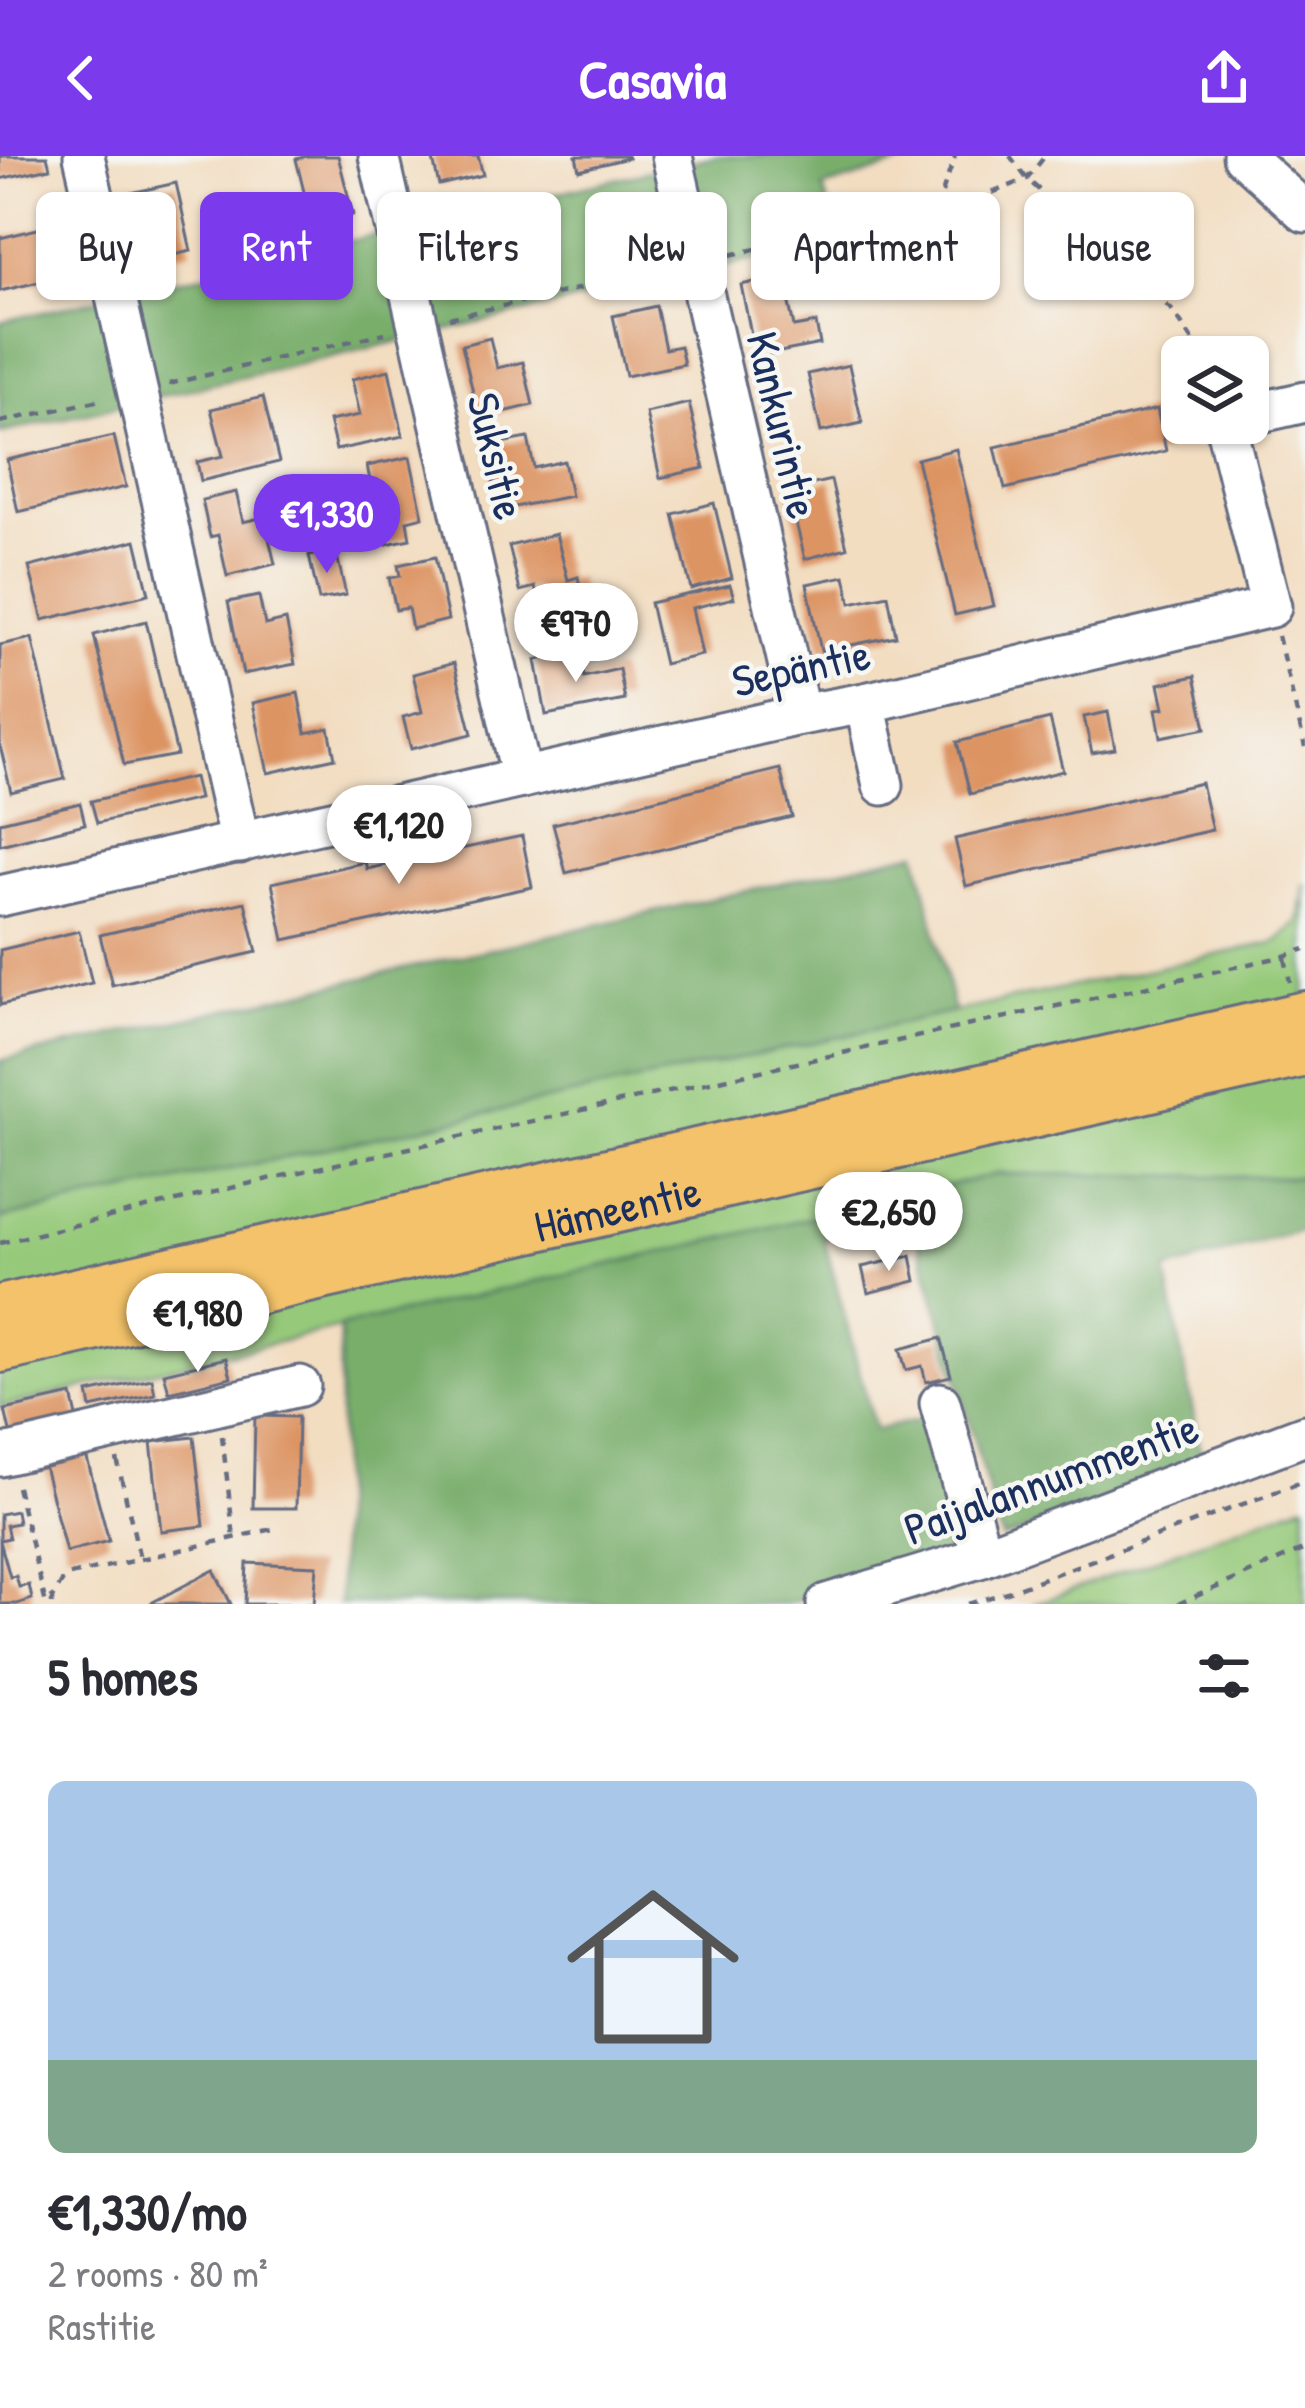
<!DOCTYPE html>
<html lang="en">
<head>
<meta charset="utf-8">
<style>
	:root { --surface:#fff; --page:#f7f7f7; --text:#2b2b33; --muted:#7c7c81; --line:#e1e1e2; --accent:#7c3aed }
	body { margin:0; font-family:"Patrick Hand",sans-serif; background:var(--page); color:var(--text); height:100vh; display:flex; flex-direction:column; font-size:45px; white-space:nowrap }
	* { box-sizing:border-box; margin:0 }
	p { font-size:39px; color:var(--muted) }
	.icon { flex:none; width:66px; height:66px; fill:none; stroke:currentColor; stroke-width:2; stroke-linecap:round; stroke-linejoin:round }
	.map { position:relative; height:1448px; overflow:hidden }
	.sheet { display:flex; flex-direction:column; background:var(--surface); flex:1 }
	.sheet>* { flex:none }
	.top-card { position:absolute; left:36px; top:36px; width:1233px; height:108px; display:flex; gap:24px }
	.buttons { position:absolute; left:1161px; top:180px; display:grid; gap:24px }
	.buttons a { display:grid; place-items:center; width:108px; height:108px; border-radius:18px; background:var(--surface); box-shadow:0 3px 9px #0004; font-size:60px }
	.price { position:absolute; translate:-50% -102px; padding:0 27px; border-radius:42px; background:#fff; color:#222; font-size:39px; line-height:78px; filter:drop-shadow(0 3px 6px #0008) }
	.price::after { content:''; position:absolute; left:50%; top:72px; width:36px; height:27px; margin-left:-18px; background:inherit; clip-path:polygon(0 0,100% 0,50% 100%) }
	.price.on { background:var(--accent); color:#fff }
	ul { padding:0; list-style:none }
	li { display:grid; align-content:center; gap:24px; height:636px; padding:0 48px }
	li+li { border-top:3px solid var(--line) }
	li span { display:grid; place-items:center; height:372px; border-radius:18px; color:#555 }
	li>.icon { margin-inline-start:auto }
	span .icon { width:216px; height:216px; fill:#fffc; stroke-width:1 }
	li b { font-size:51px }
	h2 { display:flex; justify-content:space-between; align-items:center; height:144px; padding:0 48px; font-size:51px }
	.tag { padding:0 42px; border-radius:18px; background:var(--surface); box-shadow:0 3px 9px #0004; font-size:42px; line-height:108px }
	.tag.on { background:var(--accent); color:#fff }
	header { display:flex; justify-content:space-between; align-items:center; height:156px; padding:0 48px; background:var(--accent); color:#fff; font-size:54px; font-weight:700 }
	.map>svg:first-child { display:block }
</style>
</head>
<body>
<header><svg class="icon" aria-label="back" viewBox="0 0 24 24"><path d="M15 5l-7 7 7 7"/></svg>Casavia<svg class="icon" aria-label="share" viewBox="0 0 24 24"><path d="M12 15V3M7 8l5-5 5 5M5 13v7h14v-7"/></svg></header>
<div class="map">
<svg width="1305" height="1448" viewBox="0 0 1305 1448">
	<rect width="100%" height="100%" fill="#f6f6f2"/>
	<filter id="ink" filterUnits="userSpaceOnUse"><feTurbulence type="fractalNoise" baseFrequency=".00833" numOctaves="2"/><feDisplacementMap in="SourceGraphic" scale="24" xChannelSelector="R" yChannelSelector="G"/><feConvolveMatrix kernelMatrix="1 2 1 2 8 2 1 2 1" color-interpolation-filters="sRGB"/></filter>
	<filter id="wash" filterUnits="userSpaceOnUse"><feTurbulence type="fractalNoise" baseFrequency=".004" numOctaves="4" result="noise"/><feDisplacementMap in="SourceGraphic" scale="48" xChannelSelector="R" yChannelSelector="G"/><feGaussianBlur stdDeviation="2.7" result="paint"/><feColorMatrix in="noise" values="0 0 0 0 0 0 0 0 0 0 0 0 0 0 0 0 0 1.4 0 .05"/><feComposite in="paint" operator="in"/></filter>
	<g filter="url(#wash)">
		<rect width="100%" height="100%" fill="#f2ddc1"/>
		<g fill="#96c97a" stroke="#587c6c" stroke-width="3">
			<path d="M 1305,727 L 1305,1021 L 997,1018 L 0,1251 L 0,1063 L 1276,786 L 1299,766 Z"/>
			<path d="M 1305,1347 L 1305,1448 L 1033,1448 L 1051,1442 Z"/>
		</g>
		<g fill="#78ad6a" stroke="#4a6e64" stroke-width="3">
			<path d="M 715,0 L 926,0 L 823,32 L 839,84 L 0,277 L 0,166 Z"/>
			<path d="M 917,696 L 954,856 L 0,1063 L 0,905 Z"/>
			<path d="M 998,1018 L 1305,1021 L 1305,1073 L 1166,1115 L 1204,1313 L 1002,1383 L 912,1062 L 824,1083 L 875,1274 L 926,1262 L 962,1398 L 785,1448 L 339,1448 L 340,1171 Z"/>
		</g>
		<g id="blocks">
			<g fill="#dd9463">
				<path d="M 0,0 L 47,0 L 50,12 L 0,23 Z"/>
				<path d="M 307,0 L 338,0 L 353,59 L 292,74 L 285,45 L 305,40 L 296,3 Z"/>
				<path d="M 432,0 L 478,0 L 483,19 L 439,29 Z"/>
				<path d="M 576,0 L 627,0 L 628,2 L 579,14 Z"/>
				<path d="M 176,27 L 191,95 L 147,105 L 131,37 Z"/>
				<path d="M 62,67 L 73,118 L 0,135 L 0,82 Z"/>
				<path d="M 783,120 L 794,171 L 816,167 L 820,188 L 770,198 L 766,181 L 752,183 L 741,129 Z"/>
				<path d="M 656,150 L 665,193 L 680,190 L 684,208 L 626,220 L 613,160 Z"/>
				<path d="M 490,182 L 497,212 L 523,206 L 533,249 L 479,262 L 462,189 Z"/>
				<path d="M 849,209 L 862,267 L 821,276 L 808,218 Z"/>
				<path d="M 389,214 L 403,280 L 336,294 L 329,265 L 360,259 L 352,223 Z"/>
				<path d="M 263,241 L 279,306 L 201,325 L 197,306 L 223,300 L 211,253 Z"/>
				<path d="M 689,247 L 704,312 L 660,322 L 646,257 Z"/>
				<path d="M 1157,253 L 1166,295 L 1005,333 L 995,291 Z"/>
				<path d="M 114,280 L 126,331 L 18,356 L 7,304 Z"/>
				<path d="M 528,282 L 534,312 L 564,305 L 571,340 L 499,354 L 486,290 Z"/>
				<path d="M 956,293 L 994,450 L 955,459 L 917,303 Z"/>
				<path d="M 410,301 L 423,361 L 407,365 L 410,383 L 364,393 L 357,362 L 377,357 L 367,310 Z"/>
				<path d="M 831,324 L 847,392 L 805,403 L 788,334 Z"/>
				<path d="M 236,336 L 243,366 L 264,361 L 275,408 L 227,420 L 218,379 L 210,381 L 202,344 Z"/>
				<path d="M 714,347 L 732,422 L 691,433 L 673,358 Z"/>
				<path d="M 556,378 L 568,424 L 578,421 L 582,440 L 540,451 L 535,431 L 520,435 L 509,390 Z"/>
				<path d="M 136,384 L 149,438 L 43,464 L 29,411 Z"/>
				<path d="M 336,395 L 346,439 L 319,444 L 309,400 Z"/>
				<path d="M 435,401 L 448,464 L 412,473 L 408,452 L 396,454 L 389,422 L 400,420 L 398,409 Z"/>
				<path d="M 845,420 L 851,447 L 888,439 L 896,480 L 821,495 L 807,428 Z"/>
				<path d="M 730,429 L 734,442 L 692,452 L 702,499 L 664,508 L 650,447 Z"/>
				<path d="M 259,440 L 265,469 L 286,464 L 295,508 L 243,518 L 228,446 Z"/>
				<path d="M 146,465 L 177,599 L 124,609 L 94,479 Z"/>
				<path d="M 32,482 L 65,623 L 11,636 L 0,589 L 0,489 Z"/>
				<path d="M 579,495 L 584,521 L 619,513 L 625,544 L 546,559 L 536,504 Z"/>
				<path d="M 454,507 L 472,578 L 411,593 L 403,561 L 422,556 L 413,518 Z"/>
				<path d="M 1195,520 L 1206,572 L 1161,581 L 1156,553 L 1164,552 L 1159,528 Z"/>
				<path d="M 298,537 L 306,577 L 329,572 L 335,602 L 268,617 L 253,547 Z"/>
				<path d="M 1108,556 L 1115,593 L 1092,597 L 1084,561 Z"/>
				<path d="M 1050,563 L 1063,615 L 970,638 L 957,586 Z"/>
				<path d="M 780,613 L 792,661 L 566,717 L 553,668 Z"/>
				<path d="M 194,621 L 199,643 L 97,667 L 91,645 Z"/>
				<path d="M 1201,627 L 1212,674 L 966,730 L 955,683 Z"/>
				<path d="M 80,647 L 85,668 L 0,689 L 0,666 Z"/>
				<path d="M 522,680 L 532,731 L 284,784 L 272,727 L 365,706 L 367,713 Z"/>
				<path d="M 245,746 L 257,796 L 112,829 L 100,779 Z"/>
				<path d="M 79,775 L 92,827 L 0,849 L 0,794 Z"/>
				<path d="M 911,1100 L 916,1125 L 868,1137 L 862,1111 Z"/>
				<path d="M 941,1182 L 951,1220 L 926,1226 L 922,1210 L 906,1214 L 900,1193 Z"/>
				<path d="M 226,1202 L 231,1221 L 169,1236 L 164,1217 Z"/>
				<path d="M 152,1223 L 155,1238 L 91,1252 L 88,1237 Z"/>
				<path d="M 72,1239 L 78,1265 L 11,1280 L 5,1254 Z"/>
				<path d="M 255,1260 L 298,1261 L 296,1352 L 253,1352 Z"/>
				<path d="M 194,1281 L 204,1370 L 161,1375 L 151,1286 Z"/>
				<path d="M 86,1299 L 109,1385 L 66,1396 L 44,1310 Z"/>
				<path d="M 16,1355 L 18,1367 L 6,1369 L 9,1382 L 0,1384 L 0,1358 Z"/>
				<path d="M 0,1385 L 10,1421 L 16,1420 L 19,1431 L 29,1429 L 32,1443 L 17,1448 L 0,1448 Z"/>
				<path d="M 247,1407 L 317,1410 L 314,1448 L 245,1448 Z"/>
				<path d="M 214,1414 L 231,1448 L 149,1448 Z"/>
			</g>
		</g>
	</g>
	<g filter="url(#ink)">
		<use href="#blocks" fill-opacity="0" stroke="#666c81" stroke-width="3"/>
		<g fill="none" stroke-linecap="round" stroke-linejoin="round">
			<g stroke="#666c81" stroke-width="45">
				<g id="minor">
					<path d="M 84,0 L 240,687"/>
					<path d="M 379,0 L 522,622"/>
					<path d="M 672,0 L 800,559"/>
					<path d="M 1243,0 L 1305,56"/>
					<path d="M 1248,259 L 1305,246"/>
					<path d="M 865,547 L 883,629"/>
					<path d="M 0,740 L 800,559 L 865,547 L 1271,451 L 1225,267"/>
					<path d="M 940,1247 L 982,1401"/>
					<path d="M 0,1300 L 300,1230"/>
					<path d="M 827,1448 L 982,1401 L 1305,1279"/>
				</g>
			</g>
			<g stroke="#666c81" stroke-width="54">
				<g id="major">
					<path d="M 0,1154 L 1305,860"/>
					<path id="s1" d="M 0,1192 L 1305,896"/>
				</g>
			</g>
			<g stroke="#666c81" stroke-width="4.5" stroke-dasharray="9 9" stroke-linecap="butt">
				<path d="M 1010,0 L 1027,23 L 1173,155 L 1195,188 L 1200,201"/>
				<path d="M 936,54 L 955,0"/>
				<path d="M 730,99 L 974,44 L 1027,23 L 1045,0"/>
				<path d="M 449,162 L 666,113"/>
				<path d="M 169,228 L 385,177"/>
				<path d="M 0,266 L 105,243"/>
				<path d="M 1278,480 L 1305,591"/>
				<path d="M 1285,802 L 1290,826"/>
				<path d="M 0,1087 L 273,1022 L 1285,800 L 1305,793"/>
				<path d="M 222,1280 L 234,1382"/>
				<path d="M 117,1303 L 140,1403"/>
				<path d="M 17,1331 L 46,1448"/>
				<path d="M 52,1448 L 52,1442 L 66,1420 L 273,1373"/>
				<path d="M 968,1448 L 1007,1436 L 1305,1325"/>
				<path d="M 1178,1448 L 1305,1393"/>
			</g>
			<use href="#minor" stroke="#fff" stroke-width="39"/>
			<use href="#major" stroke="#f3c26a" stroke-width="48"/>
		</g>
	</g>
	<g text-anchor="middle" stroke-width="9" stroke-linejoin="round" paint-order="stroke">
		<g font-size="45" fill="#1b2f5e" stroke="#f6f6f2">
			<text transform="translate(783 269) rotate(77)" y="16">Kankurintie</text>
			<text transform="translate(497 300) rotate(77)" y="16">Suksitie</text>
			<text transform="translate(801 511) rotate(-12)" y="16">Sepäntie</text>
			<text dy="16" stroke="none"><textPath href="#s1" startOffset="633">Hämeentie</textPath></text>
			<text transform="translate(1051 1322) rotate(-20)" y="16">Paijalannummentie</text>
		</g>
	</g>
</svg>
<div class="buttons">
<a><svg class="icon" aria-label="layers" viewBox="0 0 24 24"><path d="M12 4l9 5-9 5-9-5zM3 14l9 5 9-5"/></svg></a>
</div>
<b class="price on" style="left:327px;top:420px">€1,330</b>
<b class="price" style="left:576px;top:529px">€970</b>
<b class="price" style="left:399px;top:731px">€1,120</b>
<b class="price" style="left:889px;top:1118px">€2,650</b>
<b class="price" style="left:198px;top:1219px">€1,980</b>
<div class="top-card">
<a class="tag">Buy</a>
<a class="tag on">Rent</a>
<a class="tag">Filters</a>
<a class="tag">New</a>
<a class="tag">Apartment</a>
<a class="tag">House</a>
</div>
</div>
<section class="sheet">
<h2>5 homes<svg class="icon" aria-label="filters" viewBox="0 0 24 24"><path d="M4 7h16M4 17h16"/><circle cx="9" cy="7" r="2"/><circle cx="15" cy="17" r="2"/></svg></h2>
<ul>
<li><span style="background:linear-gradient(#a9c7e8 75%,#7fa58c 0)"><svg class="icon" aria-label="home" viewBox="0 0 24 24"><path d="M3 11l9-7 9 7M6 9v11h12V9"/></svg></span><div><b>€1,330/mo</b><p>2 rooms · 80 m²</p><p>Rastitie</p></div></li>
</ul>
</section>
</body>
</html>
